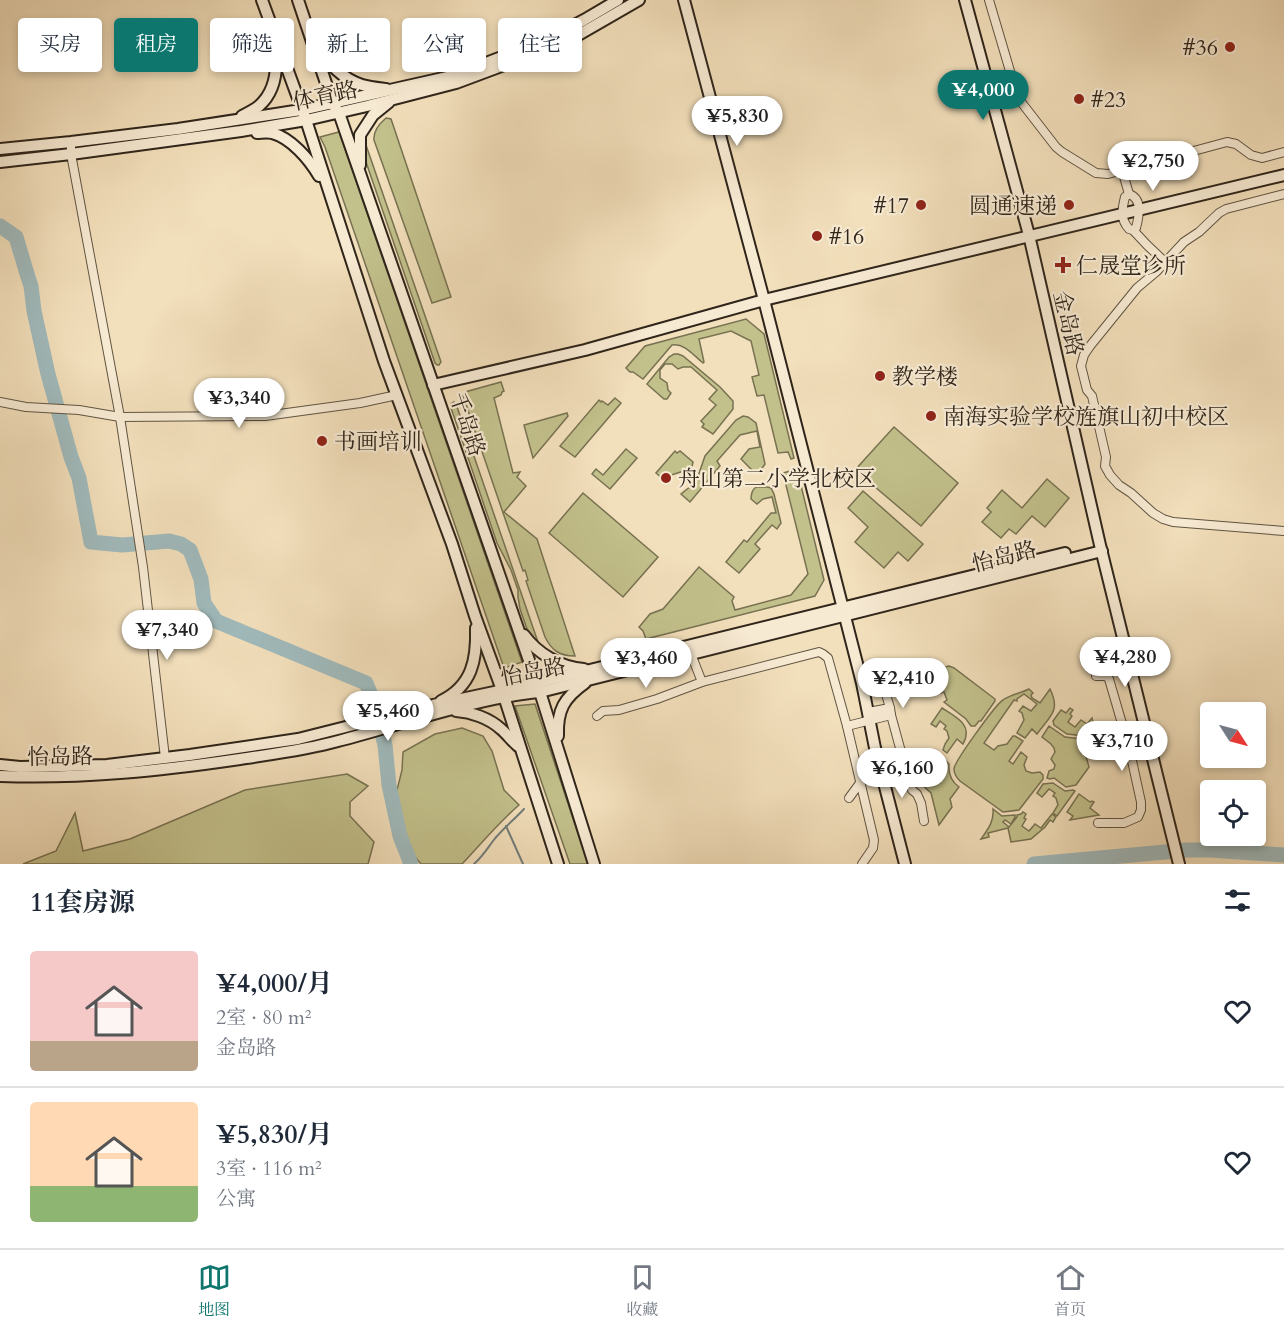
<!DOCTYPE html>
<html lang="zh">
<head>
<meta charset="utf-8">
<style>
	:root { --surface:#fff; --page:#f2f2f3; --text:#1f2937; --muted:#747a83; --line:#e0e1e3; --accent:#0f766e }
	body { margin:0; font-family:Cardo,"Noto Serif SC",serif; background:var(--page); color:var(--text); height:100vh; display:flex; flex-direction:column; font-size:22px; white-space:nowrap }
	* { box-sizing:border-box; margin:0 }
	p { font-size:20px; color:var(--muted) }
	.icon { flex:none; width:33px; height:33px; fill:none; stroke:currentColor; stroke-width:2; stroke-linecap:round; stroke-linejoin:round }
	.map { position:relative; height:864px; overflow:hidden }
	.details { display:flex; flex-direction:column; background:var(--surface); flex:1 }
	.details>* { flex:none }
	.banner { position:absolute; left:18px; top:18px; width:600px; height:54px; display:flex; gap:12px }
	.needle { width:39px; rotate:126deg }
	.fabs { position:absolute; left:1200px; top:702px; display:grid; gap:12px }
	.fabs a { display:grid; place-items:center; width:66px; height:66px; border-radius:6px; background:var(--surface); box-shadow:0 3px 9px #0003; font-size:30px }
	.price { position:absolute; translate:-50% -51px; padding:0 14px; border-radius:21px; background:#fff; color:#222; font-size:20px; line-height:39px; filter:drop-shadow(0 2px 3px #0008) }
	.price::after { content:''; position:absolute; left:50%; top:36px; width:18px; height:14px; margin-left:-9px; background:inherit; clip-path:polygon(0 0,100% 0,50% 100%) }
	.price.active { background:var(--accent); color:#fff }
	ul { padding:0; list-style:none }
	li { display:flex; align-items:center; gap:18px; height:150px; padding:0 30px }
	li+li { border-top:2px solid var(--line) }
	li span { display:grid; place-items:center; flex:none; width:168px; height:120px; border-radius:6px; color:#555 }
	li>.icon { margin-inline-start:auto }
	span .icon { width:72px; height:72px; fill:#fffc; stroke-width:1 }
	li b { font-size:26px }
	h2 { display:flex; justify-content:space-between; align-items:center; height:72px; padding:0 30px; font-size:26px }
	.pill { padding:0 21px; border-radius:6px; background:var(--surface); box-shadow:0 3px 9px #0003; font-size:21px; line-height:54px }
	.pill.active { background:var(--accent); color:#fff }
	.tab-bar { display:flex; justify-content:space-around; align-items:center; height:84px; border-top:2px solid var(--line); background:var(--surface); font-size:16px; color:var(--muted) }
	.tab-bar a { display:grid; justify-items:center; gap:3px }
	.tab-bar .active { color:var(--accent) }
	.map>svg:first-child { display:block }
</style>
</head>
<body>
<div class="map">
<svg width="1284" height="864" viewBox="0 0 1284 864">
	<rect width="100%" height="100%" fill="#f2dfbb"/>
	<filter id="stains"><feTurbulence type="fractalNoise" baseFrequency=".00333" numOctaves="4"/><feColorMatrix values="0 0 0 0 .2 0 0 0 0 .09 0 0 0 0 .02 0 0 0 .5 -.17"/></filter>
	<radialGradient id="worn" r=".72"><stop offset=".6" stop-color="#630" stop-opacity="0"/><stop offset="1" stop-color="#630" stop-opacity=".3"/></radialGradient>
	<g fill="#c2c08b" stroke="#787252" stroke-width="1.5">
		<path d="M 386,118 L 391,119 L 451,297 L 432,303 L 374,140 C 373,131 379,124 386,118 Z"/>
		<path d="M 339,132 L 522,662 L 504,668 L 325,147 L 320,137 Z"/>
		<path d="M 367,148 L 441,362 L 439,365 L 437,365 L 435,363 L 366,162 L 365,153 Z"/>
		<path d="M 746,319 L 764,334 L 794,458 L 791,459 L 788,452 L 778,453 L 764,395 L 757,396 L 752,377 L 759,375 L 751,341 L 731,331 L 699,339 L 704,362 L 703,363 C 694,356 685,343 672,345 L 643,379 L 633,372 L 630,372 L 626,368 L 645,346 Z"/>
		<path d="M 674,354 L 678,354 L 683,356 L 720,387 L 733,401 L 733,409 L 713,434 L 702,427 L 704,424 L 701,421 L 716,405 L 709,399 L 717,390 L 691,367 L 683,367 L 678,369 L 672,364 L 665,364 L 660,370 L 660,378 L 667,383 L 668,390 L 671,393 L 667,399 L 664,399 L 648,385 L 647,384 L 669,357 Z"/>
		<path d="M 501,382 L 504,391 L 502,392 L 501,395 L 494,398 L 513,473 L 520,472 L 517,477 L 526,486 L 504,512 L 537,539 L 575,656 C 560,656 552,651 545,637 L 526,581 L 528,580 L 525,570 L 523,571 L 465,402 L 463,396 L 465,392 Z"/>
		<path d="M 615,398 L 621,403 L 575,457 L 560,446 L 599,400 L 601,402 L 602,401 L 608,405 Z"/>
		<path d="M 454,402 L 456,404 L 539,645 L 528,632 L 520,609 L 518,597 L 518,590 L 511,570 L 497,543 L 451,408 L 451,404 Z"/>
		<path d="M 567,413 L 568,416 L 533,458 L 524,425 Z"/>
		<path d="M 743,416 L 748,417 L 756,423 L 765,464 L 763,467 L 756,472 L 753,471 L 741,459 L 749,449 L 760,447 L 757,431 L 740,435 L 717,461 L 720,466 L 690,502 L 681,494 L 696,482 L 705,456 L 736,420 Z"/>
		<path d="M 894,427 L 958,483 L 921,526 L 855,470 Z"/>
		<path d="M 626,449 L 637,458 L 610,489 L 592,474 L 596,469 L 603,475 Z"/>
		<path d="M 675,451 L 677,453 L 680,451 L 693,462 L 692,467 L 690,469 L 662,478 L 656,473 Z"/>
		<path d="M 797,469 L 824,580 L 815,596 L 646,639 L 643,631 L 639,627 L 640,626 L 650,614 L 663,609 L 699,567 L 734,597 L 732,601 L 735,610 L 791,595 L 808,574 L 783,473 Z"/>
		<path d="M 1047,479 L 1069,498 L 1045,527 L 1032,516 L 1016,534 L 1009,529 L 1001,538 L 982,522 L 991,512 L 987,508 L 1002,490 L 1022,508 Z"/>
		<path d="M 756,487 L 767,487 L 771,488 L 774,494 L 781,523 L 777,529 L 772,525 L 755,544 L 760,549 L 739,573 L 726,562 L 744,540 L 747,542 L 771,513 L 776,513 L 772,497 L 763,499 L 757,504 L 751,499 C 751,493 752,490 756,487 Z"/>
		<path d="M 863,491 L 923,544 L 908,561 L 898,552 L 884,568 L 855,542 L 868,527 L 848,508 Z"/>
		<path d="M 583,493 L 658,557 L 623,597 L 549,533 Z"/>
		<path d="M 949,666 L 954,668 L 995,699 L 995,701 L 981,721 L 979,721 L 975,726 L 971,726 L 966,719 L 944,702 L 947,700 L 944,692 L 937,694 C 931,681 934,669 949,666 Z"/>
		<path d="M 1029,689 L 1033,693 L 1031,695 L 1032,698 L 1040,703 L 1050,689 C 1061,711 1050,716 1037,734 L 1032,729 L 1025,738 L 1017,733 L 1024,720 L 1022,713 L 1019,711 L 1023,706 L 1031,711 L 1037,704 L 1024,694 L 1017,699 L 1017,701 L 1014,700 L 984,743 L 994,750 L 998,746 L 1007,744 L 1013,736 L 1015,736 L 1023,741 L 1009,761 L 1013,764 L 1021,752 L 1027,757 L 1024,765 L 1026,771 L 1032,773 L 1040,772 L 1043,775 L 1043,779 L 1019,810 L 1003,812 L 960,781 C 957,778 954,774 954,769 C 954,762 996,704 1003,700 C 1010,695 1021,693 1029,689 Z"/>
		<path d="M 535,704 L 588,864 L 570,864 L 515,706 Z"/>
		<path d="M 942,708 C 956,717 974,725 963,744 L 957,739 L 947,753 L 943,750 L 945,744 L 949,738 L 947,731 L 944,729 L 946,726 L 940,721 L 936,727 L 931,724 Z"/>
		<path d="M 1070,708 L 1073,710 L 1070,714 L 1072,716 L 1068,722 L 1075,727 L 1081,720 L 1087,724 L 1092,718 L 1098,741 L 1087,744 L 1085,736 L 1067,734 L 1054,725 L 1053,721 L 1061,710 L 1066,713 Z"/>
		<path d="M 1049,726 L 1065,737 L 1082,739 L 1084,746 L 1080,747 L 1082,753 L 1085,753 L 1089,767 L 1076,785 L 1066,787 L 1054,778 L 1050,779 L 1047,778 L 1049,771 L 1054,769 L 1055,765 L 1051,759 L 1055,752 L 1054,748 L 1051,744 L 1042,737 Z"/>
		<path d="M 462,728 L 483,736 L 492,751 L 504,790 L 519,805 C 498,823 481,844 462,864 L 421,864 L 410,851 L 400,818 L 397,790 L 402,770 L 403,752 L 435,734 Z"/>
		<path d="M 946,761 L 949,764 C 948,774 951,781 959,787 L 950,799 L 952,807 L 939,825 L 931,793 L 920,783 L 916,787 L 915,778 C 931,777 937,775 946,761 Z"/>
		<path d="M 347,774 L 368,786 L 350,802 L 350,816 L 374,842 L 368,864 L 23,864 L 56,851 L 75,813 L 83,851 L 130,839 L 245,790 Z"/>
		<path d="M 1053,783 L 1065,791 L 1073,790 L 1075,791 L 1057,816 L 1053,813 L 1058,805 L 1056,798 L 1053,796 L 1055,793 L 1049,789 L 1042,797 L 1037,793 L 1043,784 Z"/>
		<path d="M 1079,794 L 1090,802 L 1092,801 L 1094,802 L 1090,808 L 1099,815 L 1070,820 L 1073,816 L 1067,812 Z"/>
		<path d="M 993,809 L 1002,816 L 1015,815 L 1015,817 L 1011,824 L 1005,820 L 1003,822 L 1009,827 L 1017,817 L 1017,815 L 1021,814 L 1023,812 L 1026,814 L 1024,818 L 1026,819 L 1022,826 L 1029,831 L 1035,824 L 1041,828 L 1052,814 L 1056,817 L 1053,822 L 1050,820 L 1045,827 L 1031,839 L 1011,842 L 1008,828 L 988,833 L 989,837 L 981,839 C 988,829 994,822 993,809 Z"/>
	</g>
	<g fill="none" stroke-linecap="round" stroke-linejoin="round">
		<g stroke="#737e7b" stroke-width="2">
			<path d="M 506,826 L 523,864"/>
			<path d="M 474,864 C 482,857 487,849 493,841 C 502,829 514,820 524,809"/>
		</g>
		<g stroke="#a0babc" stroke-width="15">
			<path d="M 0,226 L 16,237 L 28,277 L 31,286 L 34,311 L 48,374 L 71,457 L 79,478 L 91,542 L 122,545 L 169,541 L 181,544 L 190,550 L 201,579 L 204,603 L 216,621 L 366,683 L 373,700 L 385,745 L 389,785 L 400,836 L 411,864"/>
			<path d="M 1034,864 L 1187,850 L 1210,850 L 1284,855"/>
		</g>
		<g stroke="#605442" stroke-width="10">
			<g id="street">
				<path d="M 989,0 L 1018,98 L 1056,147 L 1062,152 L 1096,173 L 1108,174 L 1227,142 L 1236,144 L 1251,155 L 1262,158 L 1284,152"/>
				<path d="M 71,142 L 71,154 L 120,417 L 143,567 L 165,758"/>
				<path d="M 1122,170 L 1129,194"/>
				<path d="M 1129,194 C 1143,199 1139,216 1136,228 L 1133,230 L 1129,229 C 1120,219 1122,209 1125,197 Z"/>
				<path d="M 1284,194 L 1226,209 L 1219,213 L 1199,232 L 1184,242 L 1156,272 L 1137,288 L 1090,346 L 1084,355 L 1081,366 L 1087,390 L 1092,396 L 1106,457 L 1105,466 L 1110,475 L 1119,485 L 1131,493 L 1153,513 L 1163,519 L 1173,522 L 1284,531"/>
				<path d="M 1133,230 L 1147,245 L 1165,262"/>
				<path d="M 0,402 L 26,407 L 79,410 L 120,417 L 265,416 L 360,403 L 397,395"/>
				<path d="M 1096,676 L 1106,676 L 1109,679 L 1123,727 L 1132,738"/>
				<path d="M 702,682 L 819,652 L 823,654 L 828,658 L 847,726 L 891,715 L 890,708 L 868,712"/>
				<path d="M 890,708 L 886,694 L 893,688"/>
				<path d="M 891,715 L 906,770 L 916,773"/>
				<path d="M 597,716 L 603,711 L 619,710 L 657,699 L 702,682 L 691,654"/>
				<path d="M 847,726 L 874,840 L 873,848 L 862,864"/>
				<path d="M 906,770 L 912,790 L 917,794 L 921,803 L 924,821"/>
				<path d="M 849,798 L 860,783"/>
				<path d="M 1098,823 L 1124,823 L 1138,817 L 1141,810 L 1141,802 L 1129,747 L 1132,738 L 1148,736"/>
			</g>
		</g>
		<g stroke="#2f251a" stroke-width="14">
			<g id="secondary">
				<path d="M 262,0 L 306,120 L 384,361 L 452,544 L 475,616 L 502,690 L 558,864"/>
				<path d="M 298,0 L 333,104 L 339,113 L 540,692 L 594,864"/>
				<path d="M 684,0 L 764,300 L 862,683 L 875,748 L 905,864"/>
				<path d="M 965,0 L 1029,235 L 1100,545 L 1179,864"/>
				<path d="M 318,48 C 330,64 342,79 362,85 C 369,87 378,88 386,89"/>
				<path d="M 242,116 C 248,113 254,110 259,106 C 276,91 278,69 275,47"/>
				<path d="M 257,133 C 261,133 267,132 272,133 C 291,138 309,159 319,176"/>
				<path d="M 0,149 L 71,142 L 178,129 L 301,110 L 452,76 L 507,55 L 558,34 L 584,20 L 618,0"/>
				<path d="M 0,162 L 71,154 L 241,131 L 306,120 L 367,106 L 456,83 L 539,52 L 580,34 L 639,0"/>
				<path d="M 360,165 L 360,135 L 373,115 L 389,102"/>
				<path d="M 433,385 L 585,350 L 764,300 L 1284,175"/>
				<path d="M 524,635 C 537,653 561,668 584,669"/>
				<path d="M 441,701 C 472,686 477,660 476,628"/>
				<path d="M 456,711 C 471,712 489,718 501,729 C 507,734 512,741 518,746"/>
				<path d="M 558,736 C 557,710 564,698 585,683"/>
				<path d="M 0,765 L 20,767 L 107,765 L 190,755 L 298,739 L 433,705 L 537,683 L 1065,553"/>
				<path d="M 0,776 C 82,779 158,771 240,759 C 272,754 306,750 338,741 C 393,727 448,707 504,697 C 516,695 528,693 540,692 L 1102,551"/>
			</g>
		</g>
		<use href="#street" stroke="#f7ead3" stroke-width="8"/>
		<use href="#secondary" stroke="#f7ead3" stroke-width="10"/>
	</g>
	<g fill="#8f2418" stroke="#f7ead3" stroke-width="2">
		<circle cx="1230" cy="47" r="6"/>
		<circle cx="1079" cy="99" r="6"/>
		<circle cx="921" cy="205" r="6"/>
		<circle cx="1069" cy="205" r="6"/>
		<circle cx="817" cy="236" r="6"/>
		<path d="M1060 256h6v6h6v6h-6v6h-6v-6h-6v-6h6z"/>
		<circle cx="880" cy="376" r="6"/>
		<circle cx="931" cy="416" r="6"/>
		<circle cx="322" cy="441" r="6"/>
		<circle cx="666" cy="478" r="6"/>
	</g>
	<g text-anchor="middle" stroke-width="4.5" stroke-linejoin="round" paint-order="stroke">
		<g font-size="22" fill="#2f251a" stroke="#f7ead3" text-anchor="start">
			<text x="1218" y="55" text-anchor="end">#36</text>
			<text x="1091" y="107">#23</text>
			<text x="909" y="213" text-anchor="end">#17</text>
			<text x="1057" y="213" text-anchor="end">圆通速递</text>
			<text x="829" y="244">#16</text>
			<text x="1076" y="273">仁晟堂诊所</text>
			<text x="892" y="384">教学楼</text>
			<text x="943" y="424">南海实验学校旌旗山初中校区</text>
			<text x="334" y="449">书画培训</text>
			<text x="678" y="486">舟山第二小学北校区</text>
		</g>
		<g font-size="22" fill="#2f251a" stroke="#f7ead3">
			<text transform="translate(325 95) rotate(-12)" y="8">体育路</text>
			<text transform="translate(1069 323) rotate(77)" y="8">金岛路</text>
			<text transform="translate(468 424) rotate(71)" y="8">千岛路</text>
			<text transform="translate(1004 556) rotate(-14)" y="8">怡岛路</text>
			<text transform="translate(533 671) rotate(-11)" y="8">怡岛路</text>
			<text transform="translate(60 756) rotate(-1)" y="8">怡岛路</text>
		</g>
	</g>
	<rect width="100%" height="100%" filter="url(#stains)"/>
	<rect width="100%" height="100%" fill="url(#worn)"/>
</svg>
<div class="fabs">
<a><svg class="needle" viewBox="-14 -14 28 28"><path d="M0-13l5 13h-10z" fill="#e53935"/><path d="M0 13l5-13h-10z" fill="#747a83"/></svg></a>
<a><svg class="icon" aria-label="locate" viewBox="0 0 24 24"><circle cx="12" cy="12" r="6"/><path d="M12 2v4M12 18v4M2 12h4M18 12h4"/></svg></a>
</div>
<b class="price active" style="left:983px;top:121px">¥4,000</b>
<b class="price" style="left:737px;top:147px">¥5,830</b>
<b class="price" style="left:1153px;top:192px">¥2,750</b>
<b class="price" style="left:239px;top:429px">¥3,340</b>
<b class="price" style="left:167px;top:661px">¥7,340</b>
<b class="price" style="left:1125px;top:688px">¥4,280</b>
<b class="price" style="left:646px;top:689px">¥3,460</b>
<b class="price" style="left:903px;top:709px">¥2,410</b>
<b class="price" style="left:388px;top:742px">¥5,460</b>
<b class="price" style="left:1122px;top:772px">¥3,710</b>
<b class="price" style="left:902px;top:799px">¥6,160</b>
<div class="banner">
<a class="pill">买房</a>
<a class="pill active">租房</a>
<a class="pill">筛选</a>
<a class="pill">新上</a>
<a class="pill">公寓</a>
<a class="pill">住宅</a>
</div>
</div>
<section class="details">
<h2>11套房源<svg class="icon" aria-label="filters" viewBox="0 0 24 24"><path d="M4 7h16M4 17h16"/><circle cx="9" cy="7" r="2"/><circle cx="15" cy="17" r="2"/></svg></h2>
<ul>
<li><span style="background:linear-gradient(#f6c9c9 75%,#b9a48a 0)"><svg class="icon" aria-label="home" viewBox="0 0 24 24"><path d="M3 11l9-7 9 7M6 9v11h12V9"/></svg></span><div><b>¥4,000/月</b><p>2室 · 80 m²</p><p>金岛路</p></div><svg class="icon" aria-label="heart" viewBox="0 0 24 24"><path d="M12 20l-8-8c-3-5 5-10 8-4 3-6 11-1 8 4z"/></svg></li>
<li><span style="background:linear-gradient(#ffd9b3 70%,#8fb573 0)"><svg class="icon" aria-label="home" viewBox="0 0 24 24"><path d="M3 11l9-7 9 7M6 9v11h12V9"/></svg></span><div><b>¥5,830/月</b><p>3室 · 116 m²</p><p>公寓</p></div><svg class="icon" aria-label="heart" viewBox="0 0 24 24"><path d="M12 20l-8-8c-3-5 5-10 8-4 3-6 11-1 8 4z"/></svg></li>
</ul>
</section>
<nav class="tab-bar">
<a class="active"><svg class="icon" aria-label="map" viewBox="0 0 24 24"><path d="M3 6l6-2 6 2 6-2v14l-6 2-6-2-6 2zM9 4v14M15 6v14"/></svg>地图</a>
<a><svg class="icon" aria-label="saved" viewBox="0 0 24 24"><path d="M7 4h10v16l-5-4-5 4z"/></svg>收藏</a>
<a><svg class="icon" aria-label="home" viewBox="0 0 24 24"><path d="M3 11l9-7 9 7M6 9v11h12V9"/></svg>首页</a>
</nav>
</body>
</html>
